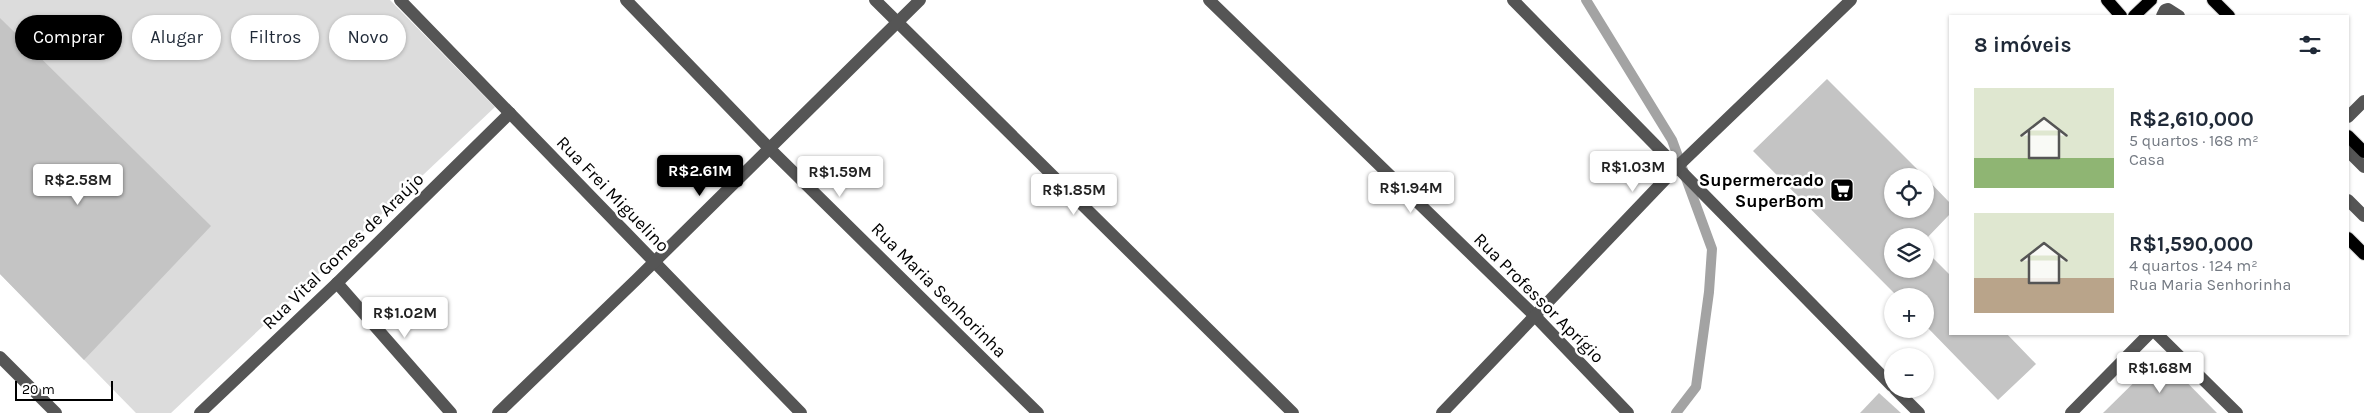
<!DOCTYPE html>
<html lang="pt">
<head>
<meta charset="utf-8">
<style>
	:root { --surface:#fff; --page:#f2f2f3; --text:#1f2937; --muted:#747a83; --accent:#000 }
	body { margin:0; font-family:Karla,sans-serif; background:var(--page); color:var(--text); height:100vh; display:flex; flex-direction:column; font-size:19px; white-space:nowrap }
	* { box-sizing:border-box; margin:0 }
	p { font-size:16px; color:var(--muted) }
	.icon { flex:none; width:28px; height:28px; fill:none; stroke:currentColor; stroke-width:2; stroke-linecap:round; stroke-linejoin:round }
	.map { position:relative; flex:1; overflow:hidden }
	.side { position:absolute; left:1949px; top:15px; width:400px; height:320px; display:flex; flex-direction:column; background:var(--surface); border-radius:0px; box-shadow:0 1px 4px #0004 }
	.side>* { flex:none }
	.top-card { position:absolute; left:15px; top:15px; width:475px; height:45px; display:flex; gap:10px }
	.buttons { position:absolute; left:1884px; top:168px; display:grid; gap:10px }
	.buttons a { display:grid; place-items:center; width:50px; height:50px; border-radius:50%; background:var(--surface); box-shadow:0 1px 4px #0004; font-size:25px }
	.scale { position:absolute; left:15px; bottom:12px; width:98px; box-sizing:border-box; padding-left:5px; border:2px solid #000; border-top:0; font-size:14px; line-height:18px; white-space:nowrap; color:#000; -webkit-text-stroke:4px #fff; paint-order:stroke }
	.price { position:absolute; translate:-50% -42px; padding:0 11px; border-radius:5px; background:#fff; color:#222; font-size:16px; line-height:32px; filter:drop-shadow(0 1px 2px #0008) }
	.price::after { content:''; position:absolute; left:50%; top:30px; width:15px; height:11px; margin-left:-8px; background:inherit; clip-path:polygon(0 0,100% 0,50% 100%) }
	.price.current { background:var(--accent); color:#fff }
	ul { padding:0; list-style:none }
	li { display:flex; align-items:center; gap:15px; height:125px; padding:0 25px }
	li span { display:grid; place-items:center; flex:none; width:140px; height:100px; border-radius:0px; color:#555 }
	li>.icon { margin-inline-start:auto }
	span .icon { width:60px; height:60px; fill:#fffc; stroke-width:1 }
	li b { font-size:21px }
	h2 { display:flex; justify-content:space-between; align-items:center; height:60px; padding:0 25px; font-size:21px }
	.chip { padding:0 18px; border-radius:22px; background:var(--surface); box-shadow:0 1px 4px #0004; font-size:18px; line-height:45px }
	.chip.current { background:var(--accent); color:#fff }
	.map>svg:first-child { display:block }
</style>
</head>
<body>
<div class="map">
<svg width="2364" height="413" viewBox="0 0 2364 413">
	<rect width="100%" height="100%" fill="#fff"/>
	<path fill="#dcdcdc" d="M 0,0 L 390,0 L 495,107 L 171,413 L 136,413 L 0,274 Z"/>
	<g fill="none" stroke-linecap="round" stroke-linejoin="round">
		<path stroke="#a3a3a3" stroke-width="10" d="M 1586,0 L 1672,140 L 1712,249 L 1709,292 L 1696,387 L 1676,413"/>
	</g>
	<g fill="#c4c4c4">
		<path d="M 0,18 L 211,226 L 84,360 L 0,274 Z"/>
		<path d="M 1827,79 L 1924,176 L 1892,176 L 1892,209 L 1925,209 L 1925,177 L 1950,203 L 1950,214 L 1925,240 L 1925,236 L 1892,236 L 1892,269 L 1925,269 L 1925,250 L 1950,275 L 1950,334 L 2007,334 L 2036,364 L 1998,400 L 1925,325 L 1925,296 L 1897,296 L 1753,151 Z"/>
		<path d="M 2161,356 L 2217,413 L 2103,413 Z"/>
		<path d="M 1879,393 L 1901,413 L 1860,413 Z"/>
	</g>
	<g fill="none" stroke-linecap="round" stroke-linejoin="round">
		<g stroke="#dbdbdb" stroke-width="14">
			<g id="major">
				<path d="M 2107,0 L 2121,16"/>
				<path d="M 2213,0 L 2229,16"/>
				<path d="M 2134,16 L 2151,0"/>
				<path d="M 2348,136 L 2364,152"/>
				<path d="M 2348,238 L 2364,254"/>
			</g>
		</g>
		<g stroke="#555" stroke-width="12">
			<path d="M 400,0 L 801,413"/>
			<path d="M 626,0 L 769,148 L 1038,413"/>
			<path d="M 875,0 L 1293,413"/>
			<path d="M 1209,0 L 1535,316 L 1628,413"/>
			<path d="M 1513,0 L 1892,386"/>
			<path d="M 2162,16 L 2165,10 L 2168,9 L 2179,16"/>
			<path d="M 2348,117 L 2364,101"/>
			<path d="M 2348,151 L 2364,167"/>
			<path d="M 2348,200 L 2364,216"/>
			<path d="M 337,283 L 451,413"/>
			<path d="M 2157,334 L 2237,413"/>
			<path d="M 0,357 L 56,413"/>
			<path d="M 1895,389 L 1919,413"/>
			<path d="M 200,413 L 337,283 L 510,113"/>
			<path d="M 498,413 L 637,279 L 920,0"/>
			<path d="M 1442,413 L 1677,167 L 1851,0"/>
			<path d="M 2071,413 L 2149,334"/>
		</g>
		<use href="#major" stroke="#000" stroke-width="12"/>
	</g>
	<defs>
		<g id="supermarket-square" transform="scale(1.25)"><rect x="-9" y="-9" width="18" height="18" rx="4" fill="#000" stroke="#fff"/><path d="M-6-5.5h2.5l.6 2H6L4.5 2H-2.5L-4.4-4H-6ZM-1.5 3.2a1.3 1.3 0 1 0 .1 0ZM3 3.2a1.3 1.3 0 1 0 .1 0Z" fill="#fff"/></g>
	</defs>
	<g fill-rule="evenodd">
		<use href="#supermarket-square" x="1842" y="190"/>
	</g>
	<g text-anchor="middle" stroke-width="5" stroke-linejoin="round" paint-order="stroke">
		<g font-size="18" font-weight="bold" fill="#000" stroke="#fff" text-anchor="end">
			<text x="1824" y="186">Supermercado<tspan x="1824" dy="21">SuperBom</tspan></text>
		</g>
		<g font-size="18" fill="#000" stroke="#fff">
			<text transform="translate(613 194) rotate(46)" y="6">Rua Frei Miguelino</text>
			<text transform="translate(343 251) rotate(-44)" y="6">Rua Vital Gomes de Araújo</text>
			<text transform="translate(939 290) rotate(45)" y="6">Rua Maria Senhorinha</text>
			<text transform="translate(1539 298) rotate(45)" y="6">Rua Professor Aprígio</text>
		</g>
	</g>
</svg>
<div class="buttons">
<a><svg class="icon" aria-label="locate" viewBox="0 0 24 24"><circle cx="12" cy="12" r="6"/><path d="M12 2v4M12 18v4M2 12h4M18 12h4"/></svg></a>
<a><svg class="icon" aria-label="layers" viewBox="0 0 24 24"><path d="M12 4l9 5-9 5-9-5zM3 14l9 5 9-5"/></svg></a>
<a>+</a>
<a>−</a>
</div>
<div class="scale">20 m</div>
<b class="price" style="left:1633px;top:193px">R$1.03M</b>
<b class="price current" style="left:700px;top:197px">R$2.61M</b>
<b class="price" style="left:840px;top:198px">R$1.59M</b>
<b class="price" style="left:78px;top:206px">R$2.58M</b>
<b class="price" style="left:1411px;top:214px">R$1.94M</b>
<b class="price" style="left:1074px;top:216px">R$1.85M</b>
<b class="price" style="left:405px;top:339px">R$1.02M</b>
<b class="price" style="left:2160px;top:394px">R$1.68M</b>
<div class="top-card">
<a class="chip current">Comprar</a>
<a class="chip">Alugar</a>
<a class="chip">Filtros</a>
<a class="chip">Novo</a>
</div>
<section class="side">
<h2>8 imóveis<svg class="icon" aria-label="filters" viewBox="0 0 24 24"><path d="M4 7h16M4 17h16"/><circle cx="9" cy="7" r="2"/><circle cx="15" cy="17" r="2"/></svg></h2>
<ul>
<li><span style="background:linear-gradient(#dfe7d0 70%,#8fb573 0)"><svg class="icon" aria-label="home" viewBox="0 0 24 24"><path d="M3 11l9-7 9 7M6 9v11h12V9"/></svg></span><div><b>R$2,610,000</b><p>5 quartos · 168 m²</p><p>Casa</p></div></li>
<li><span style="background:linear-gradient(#dfe7d0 65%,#b9a48a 0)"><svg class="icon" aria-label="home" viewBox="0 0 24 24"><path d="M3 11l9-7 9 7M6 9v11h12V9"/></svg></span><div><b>R$1,590,000</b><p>4 quartos · 124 m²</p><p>Rua Maria Senhorinha</p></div></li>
</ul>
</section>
</div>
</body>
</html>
